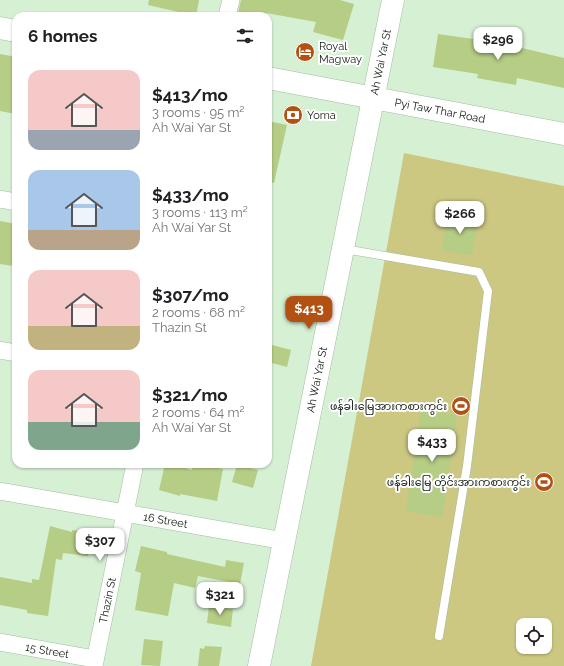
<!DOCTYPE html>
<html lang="en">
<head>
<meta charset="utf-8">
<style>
	:root { --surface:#fff; --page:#f2f2f2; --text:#202124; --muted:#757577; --accent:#b35113 }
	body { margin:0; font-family:Raleway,"Noto Sans Myanmar",sans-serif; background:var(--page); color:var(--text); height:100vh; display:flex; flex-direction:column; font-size:15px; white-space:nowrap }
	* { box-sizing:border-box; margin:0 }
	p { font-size:13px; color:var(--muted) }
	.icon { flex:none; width:22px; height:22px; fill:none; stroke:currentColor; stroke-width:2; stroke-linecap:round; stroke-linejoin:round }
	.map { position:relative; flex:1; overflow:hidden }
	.details { position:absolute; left:12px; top:12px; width:260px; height:456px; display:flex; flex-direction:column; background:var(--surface); border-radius:12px; box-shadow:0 1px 3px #0004 }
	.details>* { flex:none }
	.buttons { position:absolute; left:516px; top:618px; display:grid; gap:8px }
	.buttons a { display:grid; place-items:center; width:36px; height:36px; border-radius:8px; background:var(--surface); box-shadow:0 1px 3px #0004; font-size:20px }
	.price { position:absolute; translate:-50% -34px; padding:0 9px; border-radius:8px; background:#fff; color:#222; font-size:13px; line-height:26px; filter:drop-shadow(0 1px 2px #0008) }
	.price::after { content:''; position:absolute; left:50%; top:24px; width:12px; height:9px; margin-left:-6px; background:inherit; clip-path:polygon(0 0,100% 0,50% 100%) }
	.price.selected { background:var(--accent); color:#fff }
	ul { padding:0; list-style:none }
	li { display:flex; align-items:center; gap:12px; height:100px; padding:0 16px }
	li span { display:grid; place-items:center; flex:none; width:112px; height:80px; border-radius:12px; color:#555 }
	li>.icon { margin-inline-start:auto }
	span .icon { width:48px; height:48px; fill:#fffc; stroke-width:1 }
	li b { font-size:17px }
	h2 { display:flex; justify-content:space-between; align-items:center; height:48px; padding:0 16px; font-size:17px }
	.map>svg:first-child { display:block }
</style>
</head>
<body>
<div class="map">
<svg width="564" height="666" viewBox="0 0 564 666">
	<rect width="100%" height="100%" fill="#d6f0d4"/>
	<path fill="#ccc781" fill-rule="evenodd" d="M 404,153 L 564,186 L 564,666 L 311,666 ZM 523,625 L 545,625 L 545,647 L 523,647 Z"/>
	<g fill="#b5cd85">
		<path d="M 149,0 L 199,0 L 196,16 L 148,5 Z"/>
		<path d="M 241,0 L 340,0 L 354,4 L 343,40 L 313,32 L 316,22 L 266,13 L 266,16 L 254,16 L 238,13 Z"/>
		<path d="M 438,34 L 522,46 L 522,48 L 564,58 L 564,88 L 517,78 L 516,85 L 477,78 L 478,74 L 433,67 Z"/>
		<path d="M 0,54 L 16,57 L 16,114 L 0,111 Z"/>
		<path d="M 268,121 L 287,125 L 274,183 L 268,182 Z"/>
		<path d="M 447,214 L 478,219 L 472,255 L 442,251 Z"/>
		<path d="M 0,221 L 16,224 L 16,247 L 13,266 L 0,264 Z"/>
		<path d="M 268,344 L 291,350 L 287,367 L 268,362 Z"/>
		<path d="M 421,410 L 457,415 L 442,517 L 406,511 Z"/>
		<path d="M 165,464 L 171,464 L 192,470 L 193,464 L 223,469 L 217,501 L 180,494 L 180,496 L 159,490 Z"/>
		<path d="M 237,465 L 258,470 L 253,488 L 232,482 Z"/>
		<path d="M 50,526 L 72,532 L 72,530 L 91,532 L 88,556 L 63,553 L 62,560 L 56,559 L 48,616 L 27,613 L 27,610 L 0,605 L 0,577 L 32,583 L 32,579 L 39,580 Z"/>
		<path d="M 141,546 L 167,552 L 167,554 L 225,567 L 226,560 L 244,563 L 240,584 L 198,576 L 195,588 L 174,583 L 168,616 L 135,610 L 141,573 L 135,571 Z"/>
		<path d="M 209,606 L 233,609 L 231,627 L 207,623 Z"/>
		<path d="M 144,639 L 163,641 L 160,666 L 141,665 Z"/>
		<path d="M 205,646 L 222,647 L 219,666 L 198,666 L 200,648 L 204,649 Z"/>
	</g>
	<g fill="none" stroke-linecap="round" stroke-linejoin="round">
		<g stroke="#a3bca1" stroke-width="9">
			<path id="lane" d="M 344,249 L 479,272 L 488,291 L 467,466 L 439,636"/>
		</g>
		<g stroke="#a3bca1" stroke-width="18">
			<g id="street">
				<path d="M 227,16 L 231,0"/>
				<path d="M 0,199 L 16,202"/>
				<path d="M 0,350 L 16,353"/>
				<path id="s1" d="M 0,491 L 284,541"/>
				<path id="s2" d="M 0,642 L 95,659"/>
				<path id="s3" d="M 94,666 L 135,464"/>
			</g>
		</g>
		<g stroke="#a3bca1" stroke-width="23">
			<g id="secondary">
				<path d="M 0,28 L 16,31"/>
				<path id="s4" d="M 268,78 L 564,134"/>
				<path id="s5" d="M 259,666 L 393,0"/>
			</g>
		</g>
		<use href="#lane" stroke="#fff" stroke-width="8"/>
		<use href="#street" stroke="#fff" stroke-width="17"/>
		<use href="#secondary" stroke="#fff" stroke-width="22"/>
	</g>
	<defs>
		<g id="hotel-disc" transform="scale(1)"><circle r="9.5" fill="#b35113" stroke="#fff"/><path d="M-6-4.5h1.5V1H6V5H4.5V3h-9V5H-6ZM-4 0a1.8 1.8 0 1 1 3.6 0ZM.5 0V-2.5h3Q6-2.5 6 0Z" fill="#fff"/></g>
		<g id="bank-disc" transform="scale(1)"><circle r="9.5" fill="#b35113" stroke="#fff"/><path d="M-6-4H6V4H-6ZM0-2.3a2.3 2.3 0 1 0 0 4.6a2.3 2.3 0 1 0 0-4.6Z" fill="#fff"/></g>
		<g id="stadium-disc" transform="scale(1)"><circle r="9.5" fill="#b35113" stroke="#fff"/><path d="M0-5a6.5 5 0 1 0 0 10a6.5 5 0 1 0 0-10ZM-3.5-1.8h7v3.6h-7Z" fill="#fff"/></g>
	</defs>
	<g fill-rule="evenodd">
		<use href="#hotel-disc" x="305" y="52"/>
		<use href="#bank-disc" x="293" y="115"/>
		<use href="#stadium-disc" x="461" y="406"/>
		<use href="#stadium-disc" x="544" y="482"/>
	</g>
	<g text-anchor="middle" stroke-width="4" stroke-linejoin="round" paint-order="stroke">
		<g font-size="11" fill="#10190f" stroke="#fff" text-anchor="start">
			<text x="319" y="50">Royal<tspan x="319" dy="13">Magway</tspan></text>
			<text x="307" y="119">Yoma</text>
			<text x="447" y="410" text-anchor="end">ဖန်ခါးမြေအားကစားကွင်း</text>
			<text x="530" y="486" text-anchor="end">ဖန်ခါးမြေ တိုင်းအားကစားကွင်း</text>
		</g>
		<g font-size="11" fill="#10190f" stroke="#fff">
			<text dy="4" stroke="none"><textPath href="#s5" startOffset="616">Ah Wai Yar St</textPath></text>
			<text dy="4" stroke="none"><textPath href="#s4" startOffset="175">Pyi Taw Thar Road</textPath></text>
			<text dy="4" stroke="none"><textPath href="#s5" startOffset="292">Ah Wai Yar St</textPath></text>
			<text dy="4" stroke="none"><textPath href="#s1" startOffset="168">16 Street</textPath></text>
			<text dy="4" stroke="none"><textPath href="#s3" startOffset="67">Thazin St</textPath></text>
			<text dy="4" stroke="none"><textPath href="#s2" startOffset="48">15 Street</textPath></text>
		</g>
	</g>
</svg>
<div class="buttons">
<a><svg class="icon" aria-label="locate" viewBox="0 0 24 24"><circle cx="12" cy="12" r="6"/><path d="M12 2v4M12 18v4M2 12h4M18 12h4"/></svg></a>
</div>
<b class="price" style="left:498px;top:61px">$296</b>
<b class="price" style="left:460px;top:235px">$266</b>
<b class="price selected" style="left:309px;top:330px">$413</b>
<b class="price" style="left:432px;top:463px">$433</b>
<b class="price" style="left:100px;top:562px">$307</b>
<b class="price" style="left:220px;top:616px">$321</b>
<section class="details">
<h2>6 homes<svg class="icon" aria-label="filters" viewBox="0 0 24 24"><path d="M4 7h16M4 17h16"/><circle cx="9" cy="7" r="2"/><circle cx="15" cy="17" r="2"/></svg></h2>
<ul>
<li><span style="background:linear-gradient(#f6c9c9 75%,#9aa5b1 0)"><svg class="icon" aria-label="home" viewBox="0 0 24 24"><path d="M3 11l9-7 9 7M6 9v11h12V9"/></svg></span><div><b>$413/mo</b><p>3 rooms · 95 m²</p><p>Ah Wai Yar St</p></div></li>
<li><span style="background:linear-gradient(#a9c7e8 75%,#b9a48a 0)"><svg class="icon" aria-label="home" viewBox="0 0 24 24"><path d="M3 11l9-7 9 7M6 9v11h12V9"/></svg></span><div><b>$433/mo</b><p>3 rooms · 113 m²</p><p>Ah Wai Yar St</p></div></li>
<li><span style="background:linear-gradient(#f6c9c9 70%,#c2b280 0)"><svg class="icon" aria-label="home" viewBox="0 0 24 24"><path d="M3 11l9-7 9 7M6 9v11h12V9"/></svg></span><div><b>$307/mo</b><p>2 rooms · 68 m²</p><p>Thazin St</p></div></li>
<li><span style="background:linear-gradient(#f6c9c9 65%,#7fa58c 0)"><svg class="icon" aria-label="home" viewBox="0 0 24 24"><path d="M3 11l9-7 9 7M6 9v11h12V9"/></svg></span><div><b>$321/mo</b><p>2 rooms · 64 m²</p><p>Ah Wai Yar St</p></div></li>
</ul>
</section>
</div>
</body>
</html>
